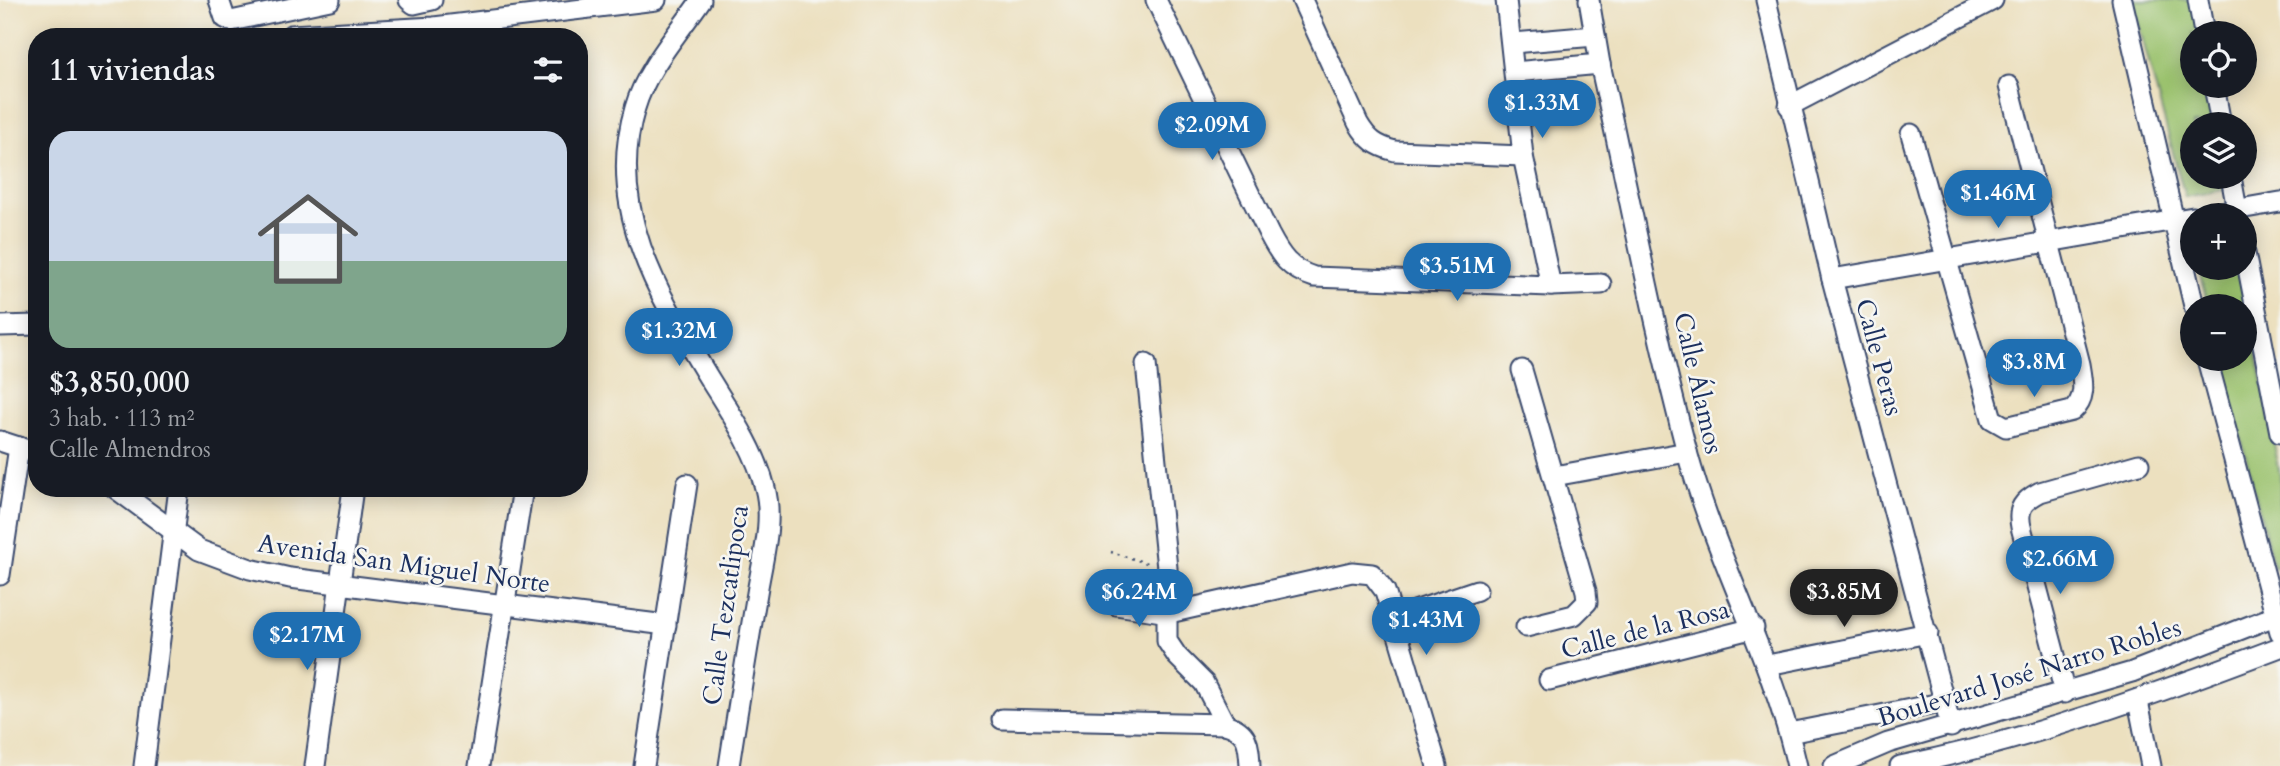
<!DOCTYPE html>
<html lang="es">
<head>
<meta charset="utf-8">
<style>
	:root { --surface:#171b24; --page:#20242c; --text:#f1f3f6; --muted:#9ea1a6; --line:#363941; --accent:#1f6fb2 }
	body { margin:0; font-family:Cardo,serif; background:var(--page); color:var(--text); height:100vh; display:flex; flex-direction:column; font-size:26px; white-space:nowrap }
	* { box-sizing:border-box; margin:0 }
	p { font-size:23px; color:var(--muted) }
	.icon { flex:none; width:38px; height:38px; fill:none; stroke:currentColor; stroke-width:2; stroke-linecap:round; stroke-linejoin:round }
	.map { position:relative; flex:1; overflow:hidden }
	.drawer { position:absolute; left:28px; top:28px; width:560px; height:469px; display:flex; flex-direction:column; background:var(--surface); border-radius:28px; box-shadow:0 4px 18px #0003 }
	.drawer>* { flex:none }
	.tools { position:absolute; left:2180px; top:21px; display:grid; gap:14px }
	.tools a { display:grid; place-items:center; width:77px; height:77px; border-radius:50%; background:var(--surface); box-shadow:0 4px 18px #0003; font-size:35px }
	.price { position:absolute; translate:-50% -60px; padding:0 16px; border-radius:24px; background:var(--accent); color:#fff; font-size:23px; line-height:46px; filter:drop-shadow(0 2px 4px #0008) }
	.price::after { content:''; position:absolute; left:50%; top:42px; width:21px; height:16px; margin-left:-10px; background:inherit; clip-path:polygon(0 0,100% 0,50% 100%) }
	.price.current { background:#222; color:#fff }
	ul { padding:0; list-style:none }
	li { display:grid; align-content:center; gap:14px; height:371px; padding:0 21px }
	li+li { border-top:2px solid var(--line) }
	li span { display:grid; place-items:center; height:217px; border-radius:21px; color:#555 }
	li>.icon { margin-inline-start:auto }
	span .icon { width:126px; height:126px; fill:#fffc; stroke-width:1 }
	li b { font-size:30px }
	h2 { display:flex; justify-content:space-between; align-items:center; height:84px; padding:0 21px; font-size:30px }
	.map>svg:first-child { display:block }
</style>
</head>
<body>
<div class="map">
<svg width="2280" height="766" viewBox="0 0 2280 766">
	<rect width="100%" height="100%" fill="#f6f6f2"/>
	<filter id="ink" filterUnits="userSpaceOnUse"><feTurbulence type="fractalNoise" baseFrequency=".0143" numOctaves="2"/><feDisplacementMap in="SourceGraphic" scale="14" xChannelSelector="R" yChannelSelector="G"/><feConvolveMatrix kernelMatrix="1 2 1 2 8 2 1 2 1" color-interpolation-filters="sRGB"/></filter>
	<filter id="wash" filterUnits="userSpaceOnUse"><feTurbulence type="fractalNoise" baseFrequency=".00686" numOctaves="4" result="noise"/><feDisplacementMap in="SourceGraphic" scale="28" xChannelSelector="R" yChannelSelector="G"/><feGaussianBlur stdDeviation="1.57" result="paint"/><feColorMatrix in="noise" values="0 0 0 0 0 0 0 0 0 0 0 0 0 0 0 0 0 1.4 0 .05"/><feComposite in="paint" operator="in"/></filter>
	<g filter="url(#wash)">
		<rect width="100%" height="100%" fill="#ece0bf"/>
		<g fill="#9bc26e" stroke="#5b7866" stroke-width="2">
			<path d="M 2132,0 L 2194,0 L 2200,33 L 2193,33 L 2193,86 L 2210,86 L 2217,124 L 2193,124 L 2193,177 L 2226,177 L 2228,189 L 2185,197 Z"/>
			<path d="M 2198,268 L 2241,268 L 2280,475 L 2280,567 L 2274,568 L 2221,359 L 2245,359 L 2245,306 L 2208,306 Z"/>
		</g>
	</g>
	<g filter="url(#ink)">
		<g fill="none" stroke-linecap="round" stroke-linejoin="round">
			<g stroke="#3a4a6d" stroke-width="23">
				<g id="minor">
					<path d="M 219,0 L 225,18 L 231,21 L 330,0"/>
					<path d="M 409,0 L 414,4 L 432,0"/>
					<path d="M 701,0 C 678,34 646,69 635,108 C 605,207 658,294 707,375 C 729,411 755,448 765,488 C 774,521 762,561 757,593 C 747,651 738,708 729,766"/>
					<path d="M 1156,0 L 1269,234 C 1281,257 1289,269 1314,277 L 1551,286 L 1601,284"/>
					<path d="M 1302,0 L 1358,123 C 1368,140 1376,146 1395,151 L 1523,156"/>
					<path d="M 1506,0 L 1523,156 L 1551,286"/>
					<path d="M 1589,0 L 1600,64 C 1629,193 1653,324 1687,452 C 1716,559 1772,657 1797,766"/>
					<path d="M 1766,0 L 1832,279 L 1951,727"/>
					<path d="M 2122,0 L 2194,306"/>
					<path d="M 2198,0 L 2204,33"/>
					<path d="M 291,35 L 434,27 L 656,0"/>
					<path d="M 1513,43 L 1595,36"/>
					<path d="M 1515,72 L 1600,64"/>
					<path d="M 2214,86 L 2221,124"/>
					<path d="M 1789,106 L 1993,0"/>
					<path d="M 1911,134 L 1992,419 L 2006,427 L 2072,411 C 2087,398 2083,382 2080,364 L 2009,86"/>
					<path d="M 2231,177 L 2238,215"/>
					<path d="M 2205,215 L 2280,202"/>
					<path d="M 2245,253 L 2280,433"/>
					<path d="M 1832,279 L 2193,217"/>
					<path d="M 0,326 L 37,325"/>
					<path d="M 2207,359 L 2280,632"/>
					<path d="M 1146,364 L 1167,568 L 1167,641 L 1177,656 L 1204,683 L 1225,724"/>
					<path d="M 1522,370 L 1586,591 L 1587,602 L 1574,615 L 1526,627"/>
					<path d="M 0,441 L 37,453"/>
					<path d="M 1554,476 L 1687,452"/>
					<path d="M 115,488 L 199,550 L 250,569 L 290,578 L 666,625"/>
					<path d="M 0,575 L 19,447"/>
					<path d="M 1116,605 L 1169,613 L 1352,572 L 1372,574 L 1385,591 L 1437,766"/>
					<path d="M 1394,618 L 1477,590"/>
					<path d="M 1768,665 L 1928,633"/>
					<path d="M 1549,680 L 1754,628"/>
					<path d="M 2065,693 L 2021,527 C 2017,508 2023,501 2040,492 L 2139,464"/>
					<path d="M 2138,701 L 2151,766"/>
					<path d="M 1002,719 L 1225,724 C 1248,731 1249,743 1250,766"/>
					<path d="M 1789,733 L 1946,702"/>
					<path d="M 144,766 L 179,488"/>
					<path d="M 315,766 L 353,488"/>
					<path d="M 479,766 L 523,488"/>
					<path d="M 644,766 L 687,484"/>
					<path d="M 1834,766 L 1888,743 L 2132,672 L 2280,614"/>
					<path d="M 1900,766 C 2031,740 2156,694 2280,647"/>
				</g>
			</g>
			<path stroke="#3a4a6d" stroke-width="2.5" stroke-dasharray="2 5" stroke-linecap="butt" d="M 1111,552 L 1150,564"/>
			<use href="#minor" stroke="#fff" stroke-width="19"/>
		</g>
	</g>
	<g text-anchor="middle" stroke-width="5" stroke-linejoin="round" paint-order="stroke">
		<g font-size="26" fill="#1b2f5e" stroke="#f6f6f2">
			<text transform="translate(1880 357) rotate(75)" y="9">Calle Peras</text>
			<text transform="translate(1699 383) rotate(77)" y="9">Calle Álamos</text>
			<text transform="translate(404 563) rotate(8)" y="9">Avenida San Miguel Norte</text>
			<text transform="translate(725 605) rotate(-82)" y="9">Calle Tezcatlipoca</text>
			<text transform="translate(1645 629) rotate(-14)" y="9">Calle de la Rosa</text>
			<text transform="translate(2029 672) rotate(-17)" y="9">Boulevard José Narro Robles</text>
		</g>
	</g>
</svg>
<div class="tools">
<a><svg class="icon" aria-label="locate" viewBox="0 0 24 24"><circle cx="12" cy="12" r="6"/><path d="M12 2v4M12 18v4M2 12h4M18 12h4"/></svg></a>
<a><svg class="icon" aria-label="layers" viewBox="0 0 24 24"><path d="M12 4l9 5-9 5-9-5zM3 14l9 5 9-5"/></svg></a>
<a>+</a>
<a>−</a>
</div>
<b class="price" style="left:1542px;top:140px">$1.33M</b>
<b class="price" style="left:1212px;top:162px">$2.09M</b>
<b class="price" style="left:1998px;top:230px">$1.46M</b>
<b class="price" style="left:1457px;top:303px">$3.51M</b>
<b class="price" style="left:679px;top:368px">$1.32M</b>
<b class="price" style="left:2034px;top:399px">$3.8M</b>
<b class="price" style="left:2060px;top:596px">$2.66M</b>
<b class="price" style="left:1139px;top:629px">$6.24M</b>
<b class="price current" style="left:1844px;top:629px">$3.85M</b>
<b class="price" style="left:1426px;top:657px">$1.43M</b>
<b class="price" style="left:307px;top:672px">$2.17M</b>
<section class="drawer">
<h2>11 viviendas<svg class="icon" aria-label="filters" viewBox="0 0 24 24"><path d="M4 7h16M4 17h16"/><circle cx="9" cy="7" r="2"/><circle cx="15" cy="17" r="2"/></svg></h2>
<ul>
<li><span style="background:linear-gradient(#c9d6e8 60%,#7fa58c 0)"><svg class="icon" aria-label="home" viewBox="0 0 24 24"><path d="M3 11l9-7 9 7M6 9v11h12V9"/></svg></span><div><b>$3,850,000</b><p>3 hab. · 113 m²</p><p>Calle Almendros</p></div></li>
</ul>
</section>
</div>
</body>
</html>
